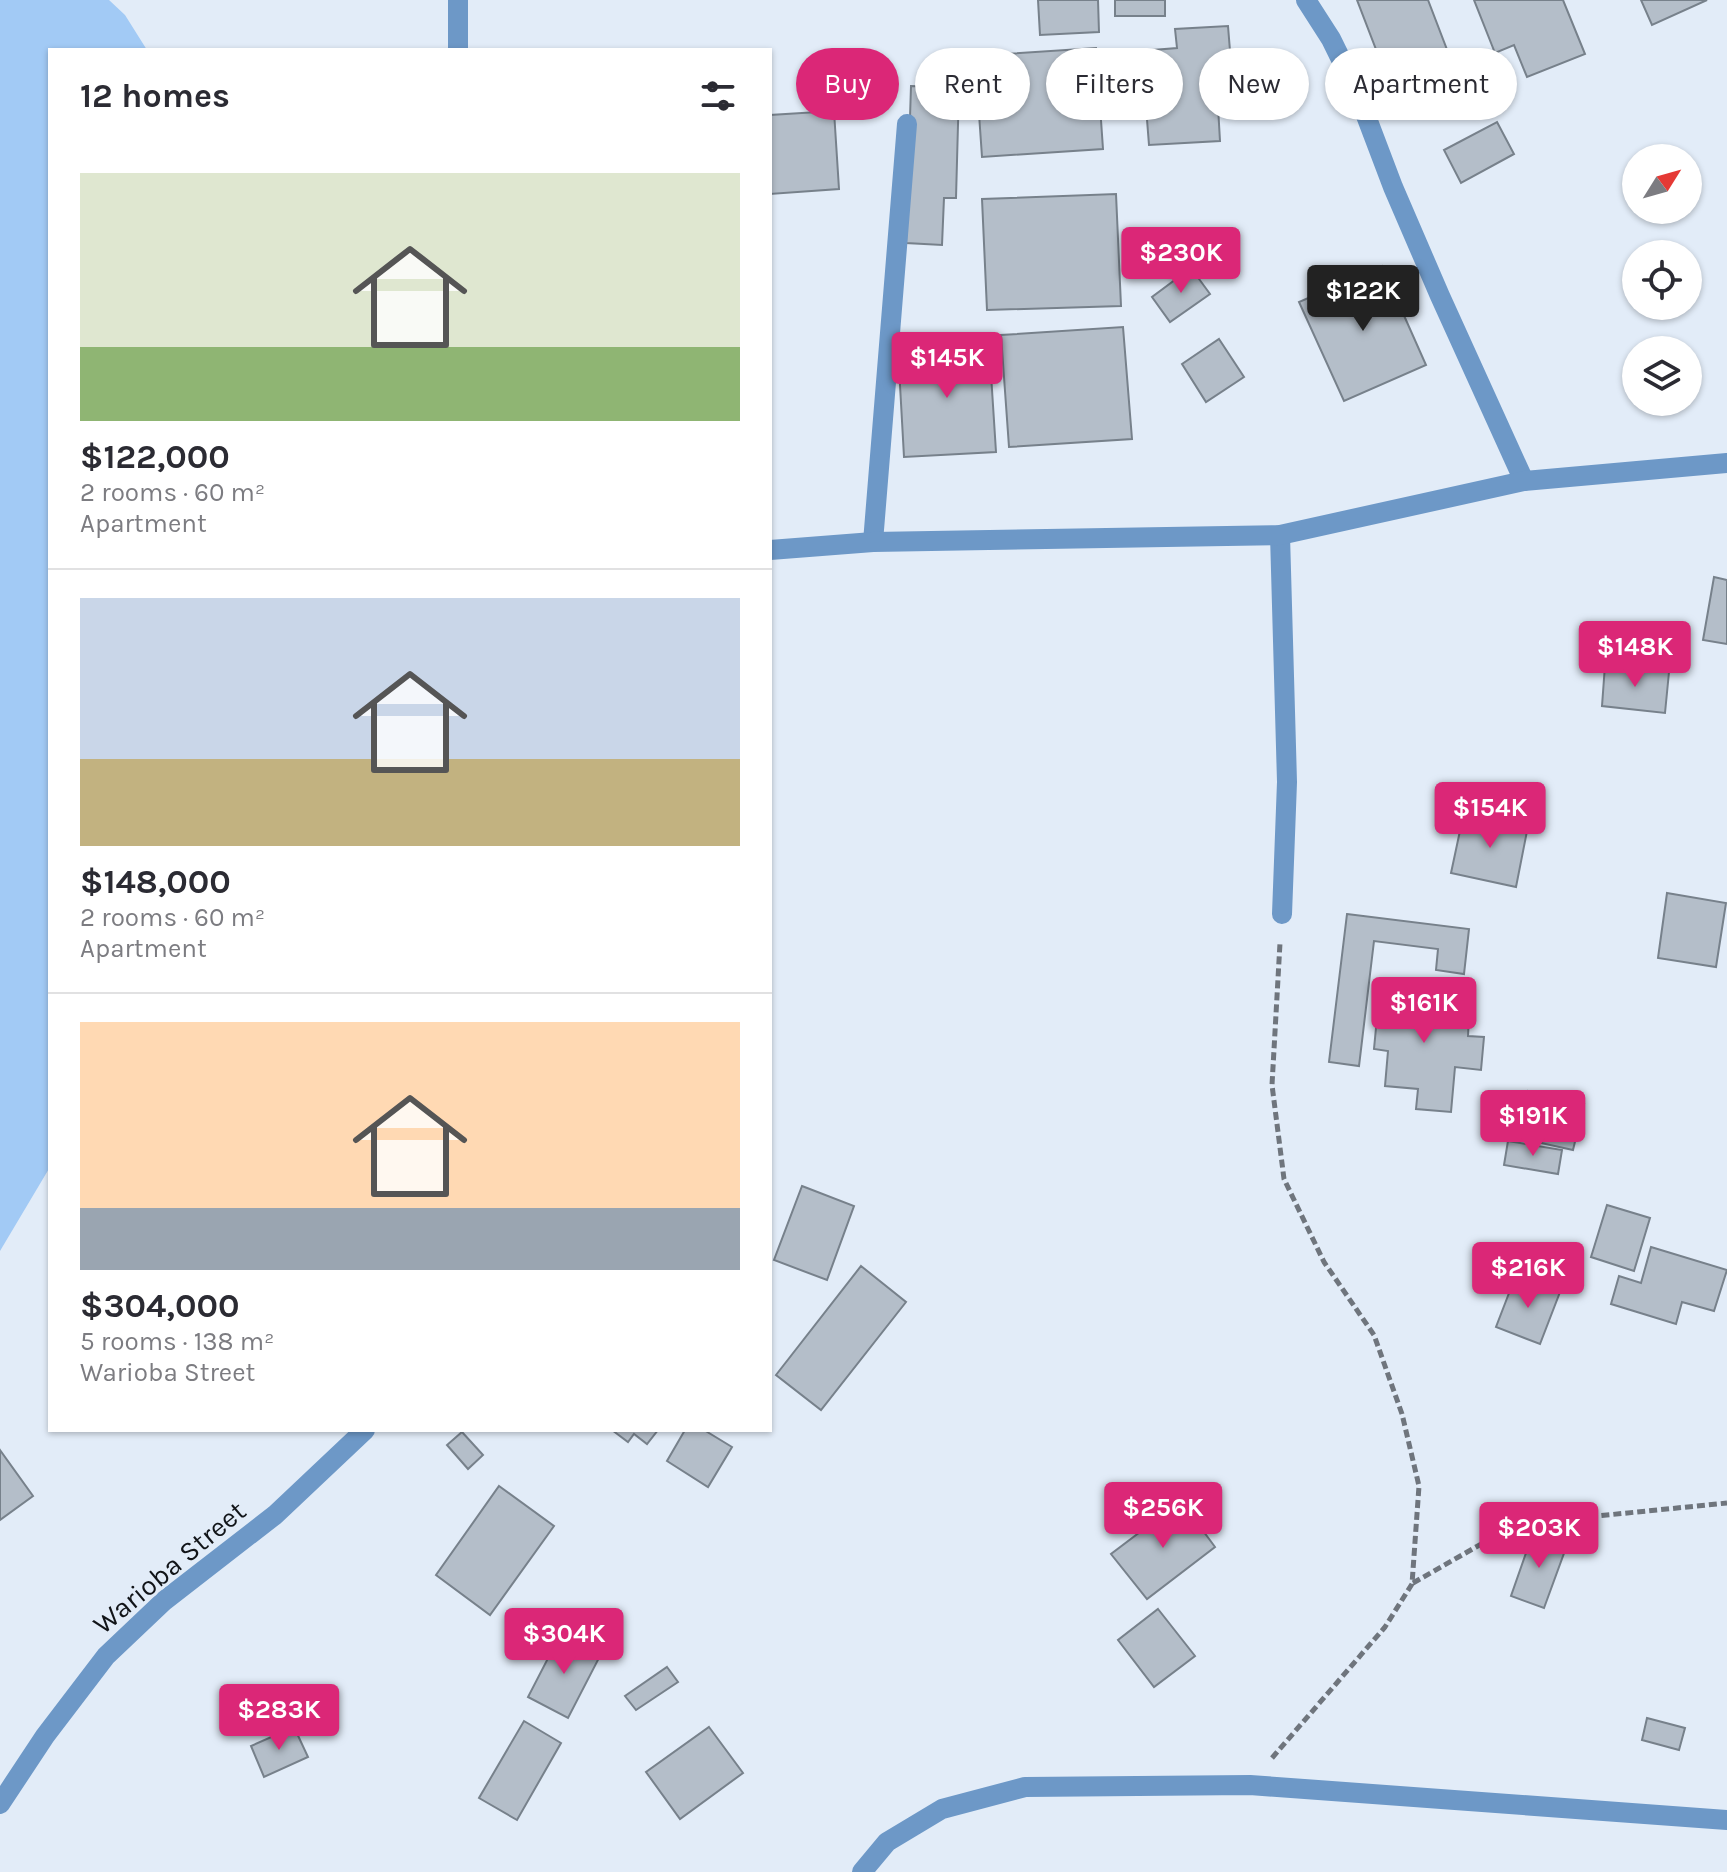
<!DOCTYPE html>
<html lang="en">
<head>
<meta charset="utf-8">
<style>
	:root { --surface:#fff; --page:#f2f2f3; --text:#2b2b33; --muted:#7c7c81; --line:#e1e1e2; --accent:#db2777 }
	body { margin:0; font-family:Karla,sans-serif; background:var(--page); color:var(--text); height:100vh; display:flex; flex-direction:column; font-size:30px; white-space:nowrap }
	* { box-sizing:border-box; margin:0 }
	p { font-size:26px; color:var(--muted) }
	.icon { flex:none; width:44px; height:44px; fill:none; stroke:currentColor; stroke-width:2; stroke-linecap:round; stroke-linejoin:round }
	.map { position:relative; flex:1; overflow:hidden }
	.drawer { position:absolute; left:48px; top:48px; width:724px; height:1384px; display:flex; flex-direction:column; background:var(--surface); border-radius:0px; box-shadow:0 2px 6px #0004 }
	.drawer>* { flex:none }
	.hud { position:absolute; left:796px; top:48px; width:760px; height:72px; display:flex; gap:16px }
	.needle { width:52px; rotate:53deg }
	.buttons { position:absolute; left:1622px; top:144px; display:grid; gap:16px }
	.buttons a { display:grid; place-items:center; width:80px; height:80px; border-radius:50%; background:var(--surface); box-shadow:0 2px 6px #0004; font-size:40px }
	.price { position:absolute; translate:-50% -68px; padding:0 18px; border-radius:8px; background:var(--accent); color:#fff; font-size:26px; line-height:52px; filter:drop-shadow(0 2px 4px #0008) }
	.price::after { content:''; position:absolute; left:50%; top:48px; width:24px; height:18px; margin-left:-12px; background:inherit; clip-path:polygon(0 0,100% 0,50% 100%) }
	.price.active { background:#222; color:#fff }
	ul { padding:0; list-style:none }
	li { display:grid; align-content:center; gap:16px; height:424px; padding:0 32px }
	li+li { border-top:2px solid var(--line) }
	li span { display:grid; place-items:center; height:248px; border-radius:0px; color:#555 }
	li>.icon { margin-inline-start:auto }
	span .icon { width:144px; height:144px; fill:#fffc; stroke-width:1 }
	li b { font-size:34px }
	h2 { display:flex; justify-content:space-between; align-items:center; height:96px; padding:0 32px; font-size:34px }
	.tag { padding:0 28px; border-radius:36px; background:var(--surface); box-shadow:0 2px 6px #0004; font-size:28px; line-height:72px }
	.tag.active { background:var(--accent); color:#fff }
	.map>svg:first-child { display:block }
</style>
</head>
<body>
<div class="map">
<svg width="1727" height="1872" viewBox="0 0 1727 1872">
	<rect width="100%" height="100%" fill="#e2ecf8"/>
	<path fill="#a2caf5" d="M 0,0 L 109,0 L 125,15 L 147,50 L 50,50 L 50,1167 L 0,1251 Z"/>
	<g fill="#b4bec9" stroke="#77818b" stroke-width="2">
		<path d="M 1038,0 L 1098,0 L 1099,32 L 1040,35 Z"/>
		<rect x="1115" y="0" width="50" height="16"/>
		<path d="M 1357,0 L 1428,0 L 1454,68 L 1392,91 Z"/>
		<path d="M 1474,0 L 1563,0 L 1585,54 L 1527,77 L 1514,45 L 1495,53 Z"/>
		<path d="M 1641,0 L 1707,0 L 1652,25 Z"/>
		<path d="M 1228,26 L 1233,88 L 1217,89 L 1220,141 L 1149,145 L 1145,94 L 1131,95 L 1128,52 L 1177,48 L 1175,29 Z"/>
		<path d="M 1096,48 L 1103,149 L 982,157 L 975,56 Z"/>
		<path d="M 911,86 L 959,88 L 956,198 L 944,198 L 942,245 L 906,243 Z"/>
		<path d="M 834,111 L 839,189 L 770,194 L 770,115 Z"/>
		<path d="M 1497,122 L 1514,154 L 1461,183 L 1444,150 Z"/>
		<path d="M 1116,194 L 1121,306 L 987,310 L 982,199 Z"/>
		<path d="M 1382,266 L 1426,365 L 1344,401 L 1299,302 Z"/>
		<path d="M 1191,268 L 1210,294 L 1170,322 L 1152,297 Z"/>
		<path d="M 1123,327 L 1132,439 L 1009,447 L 1001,335 Z"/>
		<path d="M 1219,339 L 1244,377 L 1206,402 L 1182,364 Z"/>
		<path d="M 989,343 L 996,452 L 904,457 L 898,349 Z"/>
		<path d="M 1714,577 L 1727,580 L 1727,644 L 1703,640 Z"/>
		<path d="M 1605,665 L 1669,672 L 1665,713 L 1602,706 Z"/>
		<path d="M 1464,812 L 1528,826 L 1516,887 L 1451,873 Z"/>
		<path d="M 1667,893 L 1726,903 L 1716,967 L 1658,958 Z"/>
		<path d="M 1347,914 L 1469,929 L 1464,974 L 1436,970 L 1438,949 L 1374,941 L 1359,1066 L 1329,1062 Z"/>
		<path d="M 1380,986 L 1444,992 L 1442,1013 L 1469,1016 L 1468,1036 L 1484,1037 L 1481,1070 L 1455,1067 L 1451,1112 L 1416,1109 L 1418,1089 L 1385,1086 L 1388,1051 L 1374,1049 Z"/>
		<path d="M 1528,1091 L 1584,1104 L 1573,1150 L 1518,1138 Z"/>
		<path d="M 1508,1141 L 1562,1150 L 1558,1174 L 1504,1165 Z"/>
		<path d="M 802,1186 L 854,1206 L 827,1280 L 774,1260 Z"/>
		<path d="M 1607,1205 L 1650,1218 L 1634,1271 L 1591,1257 Z"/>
		<path d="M 1651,1247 L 1727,1270 L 1714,1311 L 1682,1302 L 1676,1324 L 1611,1304 L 1619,1276 L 1641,1283 Z"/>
		<path d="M 861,1266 L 906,1302 L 821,1410 L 776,1375 Z"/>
		<path d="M 1516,1275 L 1560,1292 L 1540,1344 L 1496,1327 Z"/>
		<path d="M 612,1430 L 658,1430 L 647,1444 L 634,1434 L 628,1442 Z"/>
		<path d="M 685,1430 L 704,1430 L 732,1447 L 708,1487 L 667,1461 Z"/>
		<path d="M 462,1432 L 483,1455 L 468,1469 L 447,1445 Z"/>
		<path d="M 0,1450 L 33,1496 L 0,1520 Z"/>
		<path d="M 499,1486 L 554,1526 L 490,1615 L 436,1575 Z"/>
		<path d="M 1181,1501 L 1215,1547 L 1147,1599 L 1111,1554 Z"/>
		<path d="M 1533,1533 L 1567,1545 L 1544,1608 L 1511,1596 Z"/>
		<path d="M 1158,1609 L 1195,1656 L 1154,1687 L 1118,1640 Z"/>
		<path d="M 561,1633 L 601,1654 L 568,1718 L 528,1697 Z"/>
		<path d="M 667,1667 L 678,1682 L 636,1710 L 625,1696 Z"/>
		<path d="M 1647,1718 L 1685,1728 L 1679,1750 L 1642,1740 Z"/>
		<path d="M 524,1721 L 561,1743 L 517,1820 L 479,1798 Z"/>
		<path d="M 294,1727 L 308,1757 L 264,1777 L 251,1746 Z"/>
		<path d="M 709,1727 L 743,1773 L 680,1819 L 646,1772 Z"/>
	</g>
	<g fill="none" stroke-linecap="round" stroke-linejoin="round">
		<g stroke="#6f757d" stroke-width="5" stroke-dasharray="8 4" stroke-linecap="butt">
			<path d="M 1413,1583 L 1511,1527 L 1587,1517 L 1727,1503"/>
			<path d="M 1272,1758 L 1385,1627 L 1412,1584 L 1419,1486 L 1402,1414 L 1374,1335 L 1324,1262 L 1284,1179 L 1272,1085 L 1280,943"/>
		</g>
		<g stroke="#6d98c7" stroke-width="20">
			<path d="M 458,0 L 458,50"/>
			<path d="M 1306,0 L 1331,39 L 1357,92 L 1393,187 L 1440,296 L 1524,481"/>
			<path d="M 1280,535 L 1287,782 L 1282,914"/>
			<path d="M 873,542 L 907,124"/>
			<path d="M 770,550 L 873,542 L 1280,535 L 1524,481 L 1727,463"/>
			<path d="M 0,1804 L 45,1736 L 106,1656 L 164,1601 L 275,1515 L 365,1430"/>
			<path d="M 862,1872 L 887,1842 L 942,1809 L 1025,1787 L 1250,1785 L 1727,1820"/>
		</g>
	</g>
	<g text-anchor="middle" stroke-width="6" stroke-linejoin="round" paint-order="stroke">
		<g font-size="28" fill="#111418" stroke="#e2ecf8">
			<text transform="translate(169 1567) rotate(-40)" y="10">Warioba Street</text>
		</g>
	</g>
</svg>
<div class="buttons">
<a><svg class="needle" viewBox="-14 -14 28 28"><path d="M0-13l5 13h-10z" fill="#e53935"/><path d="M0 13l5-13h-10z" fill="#7c7c81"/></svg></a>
<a><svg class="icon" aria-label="locate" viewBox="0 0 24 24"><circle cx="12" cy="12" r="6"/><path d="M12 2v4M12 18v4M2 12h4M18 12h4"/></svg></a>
<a><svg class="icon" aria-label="layers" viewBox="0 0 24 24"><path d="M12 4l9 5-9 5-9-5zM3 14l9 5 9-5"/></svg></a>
</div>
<b class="price" style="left:1181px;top:295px">$230K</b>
<b class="price active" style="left:1363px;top:333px">$122K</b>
<b class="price" style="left:947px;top:400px">$145K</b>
<b class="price" style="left:1635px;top:689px">$148K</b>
<b class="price" style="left:1490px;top:850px">$154K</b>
<b class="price" style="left:1424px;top:1045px">$161K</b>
<b class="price" style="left:1533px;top:1158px">$191K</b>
<b class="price" style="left:1528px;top:1310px">$216K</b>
<b class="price" style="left:1163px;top:1550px">$256K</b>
<b class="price" style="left:1539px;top:1570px">$203K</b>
<b class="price" style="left:564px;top:1676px">$304K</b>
<b class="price" style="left:279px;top:1752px">$283K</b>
<div class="hud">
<a class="tag active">Buy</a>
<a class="tag">Rent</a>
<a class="tag">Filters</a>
<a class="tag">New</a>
<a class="tag">Apartment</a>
</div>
<section class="drawer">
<h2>12 homes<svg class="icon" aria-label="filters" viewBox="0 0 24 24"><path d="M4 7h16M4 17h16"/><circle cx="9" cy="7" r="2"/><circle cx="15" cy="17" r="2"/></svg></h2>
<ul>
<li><span style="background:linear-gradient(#dfe7d0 70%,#8fb573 0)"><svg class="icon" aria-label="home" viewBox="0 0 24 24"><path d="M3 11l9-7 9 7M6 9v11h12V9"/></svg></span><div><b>$122,000</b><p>2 rooms · 60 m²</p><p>Apartment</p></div></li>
<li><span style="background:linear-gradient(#c9d6e8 65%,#c2b280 0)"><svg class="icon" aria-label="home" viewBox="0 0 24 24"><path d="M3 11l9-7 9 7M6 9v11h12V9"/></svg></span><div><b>$148,000</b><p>2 rooms · 60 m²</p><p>Apartment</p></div></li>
<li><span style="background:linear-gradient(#ffd9b3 75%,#9aa5b1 0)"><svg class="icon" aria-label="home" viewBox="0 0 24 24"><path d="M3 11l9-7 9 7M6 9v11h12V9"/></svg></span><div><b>$304,000</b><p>5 rooms · 138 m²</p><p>Warioba Street</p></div></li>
</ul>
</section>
</div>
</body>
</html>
